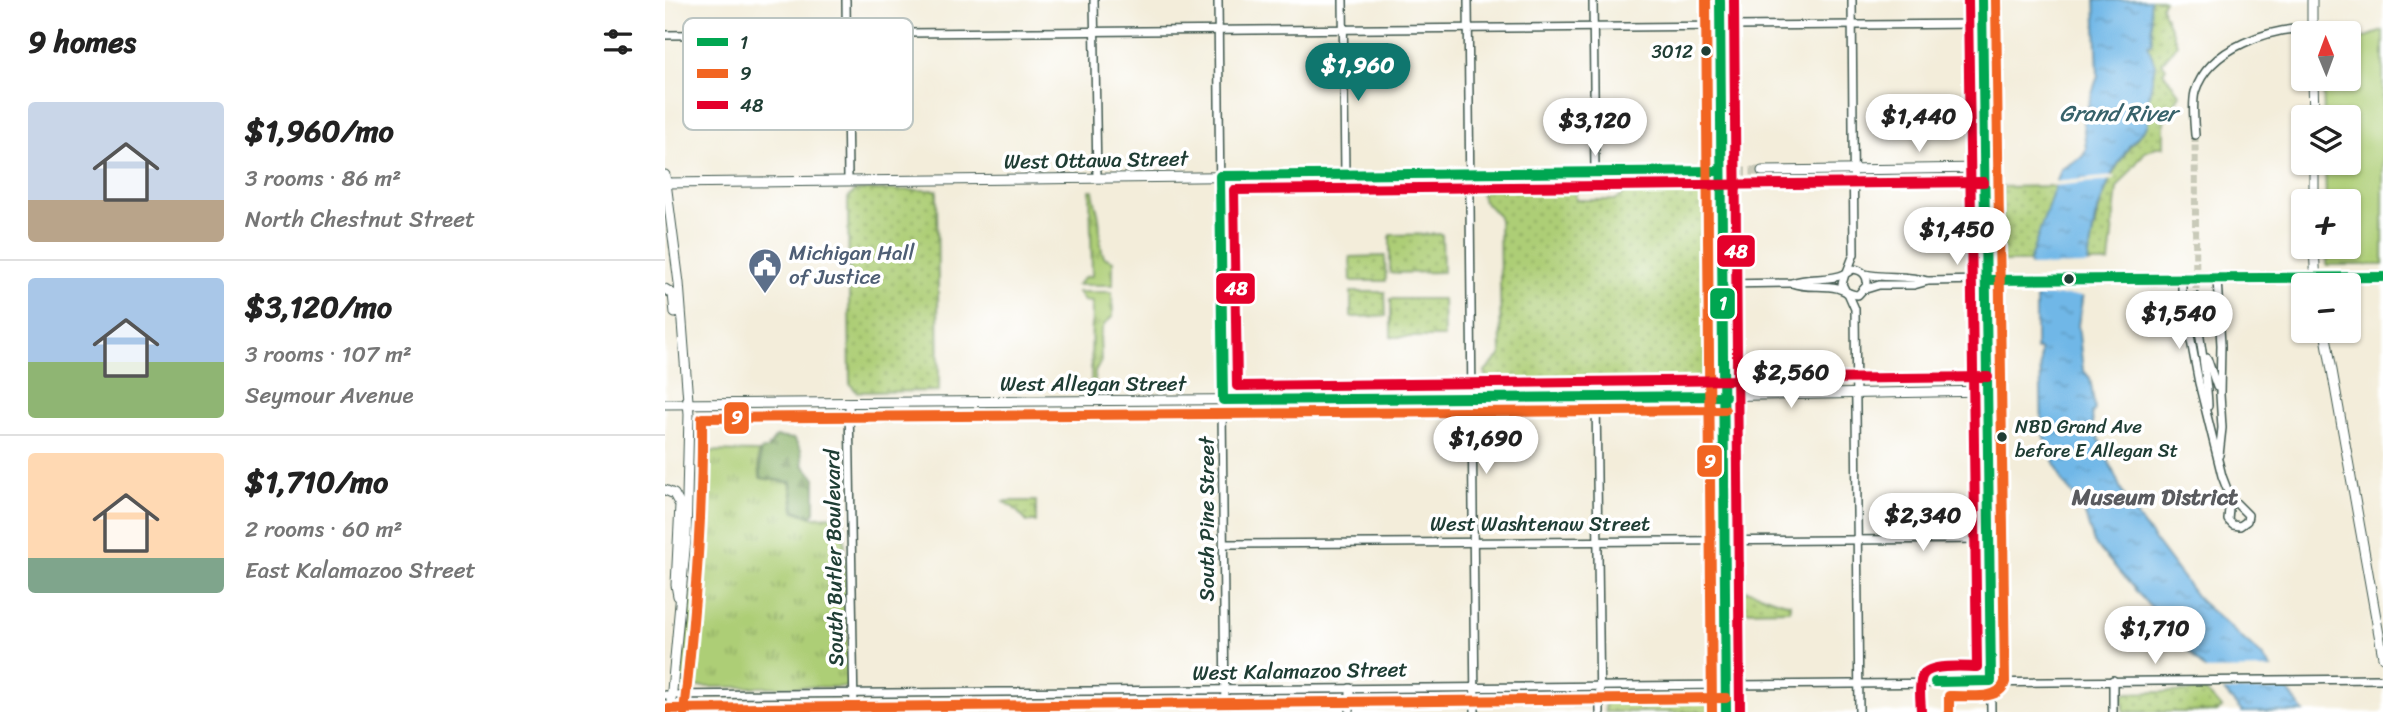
<!DOCTYPE html>
<html lang="en">
<head>
<meta charset="utf-8">
<style>
	:root { --surface:#fff; --page:#f6f6f6; --text:#222; --muted:#767676; --line:#e0e0e0; --accent:#0f766e }
	body { margin:0; font-family:Sriracha,sans-serif; background:var(--page); color:var(--text); height:100vh; display:flex; flex-direction:column; font-size:26px; white-space:nowrap }
	* { box-sizing:border-box; margin:0 }
	p { font-size:23px; color:var(--muted) }
	.icon { flex:none; width:38px; height:38px; fill:none; stroke:currentColor; stroke-width:2; stroke-linecap:round; stroke-linejoin:round }
	.map { position:relative; flex:1; overflow:hidden }
	.details { display:flex; flex-direction:column; background:var(--surface); width:665px }
	.details>* { flex:none }
	.needle { width:46px; rotate:359deg }
	.controls { position:absolute; left:1626px; top:21px; display:grid; gap:14px }
	.controls a { display:grid; place-items:center; width:70px; height:70px; border-radius:7px; background:var(--surface); box-shadow:0 2px 5px #0004; font-size:35px }
	.price { position:absolute; translate:-50% -60px; padding:0 16px; border-radius:24px; background:#fff; color:#222; font-size:23px; line-height:46px; filter:drop-shadow(0 2px 4px #0008) }
	.price::after { content:''; position:absolute; left:50%; top:42px; width:21px; height:16px; margin-left:-10px; background:inherit; clip-path:polygon(0 0,100% 0,50% 100%) }
	.price.active { background:var(--accent); color:#fff }
	ul { padding:0; list-style:none }
	li { display:flex; align-items:center; gap:21px; height:175px; padding:0 28px }
	li+li { border-top:2px solid var(--line) }
	li span { display:grid; place-items:center; flex:none; width:196px; height:140px; border-radius:7px; color:#555 }
	li>.icon { margin-inline-start:auto }
	span .icon { width:84px; height:84px; fill:#fffc; stroke-width:1 }
	li b { font-size:30px }
	h2 { display:flex; justify-content:space-between; align-items:center; height:84px; padding:0 28px; font-size:30px }
	main { display:flex; flex:1; min-height:0 }
	.map>svg:first-child { display:block }
</style>
</head>
<body>
<main>
<section class="details">
<h2>9 homes<svg class="icon" aria-label="filters" viewBox="0 0 24 24"><path d="M4 7h16M4 17h16"/><circle cx="9" cy="7" r="2"/><circle cx="15" cy="17" r="2"/></svg></h2>
<ul>
<li><span style="background:linear-gradient(#c9d6e8 70%,#b9a48a 0)"><svg class="icon" aria-label="home" viewBox="0 0 24 24"><path d="M3 11l9-7 9 7M6 9v11h12V9"/></svg></span><div><b>$1,960/mo</b><p>3 rooms · 86 m²</p><p>North Chestnut Street</p></div></li>
<li><span style="background:linear-gradient(#a9c7e8 60%,#8fb573 0)"><svg class="icon" aria-label="home" viewBox="0 0 24 24"><path d="M3 11l9-7 9 7M6 9v11h12V9"/></svg></span><div><b>$3,120/mo</b><p>3 rooms · 107 m²</p><p>Seymour Avenue</p></div></li>
<li><span style="background:linear-gradient(#ffd9b3 75%,#7fa58c 0)"><svg class="icon" aria-label="home" viewBox="0 0 24 24"><path d="M3 11l9-7 9 7M6 9v11h12V9"/></svg></span><div><b>$1,710/mo</b><p>2 rooms · 60 m²</p><p>East Kalamazoo Street</p></div></li>
</ul>
</section>
<div class="map">
<svg width="1718" height="712" viewBox="0 0 1718 712">
	<defs>
		<pattern id="grass-tufts" width="24" height="20" patternUnits="userSpaceOnUse" patternTransform="scale(1.75)"><rect width="24" height="20" fill="#adce76"/><path d="M3 7l-1-3M5 7V3M7 7l1-3M15 17l-1-3M17 17v-4M19 17l1-3" fill="none" stroke="#8ca862"/></pattern>
		<pattern id="forest-firs" width="22" height="20" patternUnits="userSpaceOnUse" patternTransform="scale(1.75)"><rect width="22" height="20" fill="#8ab167"/><path d="M5 1l3.5 6h-7zM16 11l3.5 6h-7z" fill="#709156"/></pattern>
		<pattern id="park-dots" width="8" height="8" patternUnits="userSpaceOnUse" patternTransform="scale(1.75)"><rect width="8" height="8" fill="#adce76"/><path d="M2 2h.1M6 6h.1" fill="none" stroke="#8ca862" stroke-width="1.8" stroke-linecap="round"/></pattern>
		<pattern id="water-ripples" width="26" height="14" patternUnits="userSpaceOnUse" patternTransform="scale(1.75)"><rect width="26" height="14" fill="#70b7e7"/><path d="M2 4q2-2 4 0t4 0M15 11q2-2 4 0t4 0" fill="none" stroke="#5b96bc"/></pattern>
	</defs>
	<rect width="100%" height="100%" fill="#fff"/>
	<filter id="ink" filterUnits="userSpaceOnUse"><feTurbulence type="fractalNoise" baseFrequency=".0143" numOctaves="2"/><feDisplacementMap in="SourceGraphic" scale="14" xChannelSelector="R" yChannelSelector="G"/><feConvolveMatrix kernelMatrix="1 2 1 2 8 2 1 2 1" color-interpolation-filters="sRGB"/></filter>
	<filter id="wash" filterUnits="userSpaceOnUse"><feTurbulence type="fractalNoise" baseFrequency=".00686" numOctaves="4" result="noise"/><feDisplacementMap in="SourceGraphic" scale="28" xChannelSelector="R" yChannelSelector="G"/><feGaussianBlur stdDeviation="1.57" result="paint"/><feColorMatrix in="noise" values="0 0 0 0 0 0 0 0 0 0 0 0 0 0 0 0 0 1.4 0 .05"/><feComposite in="paint" operator="in"/></filter>
	<g filter="url(#wash)">
		<rect width="100%" height="100%" fill="#f3edda"/>
		<g fill="url(#grass-tufts)" stroke="#668655" stroke-width="2">
			<path d="M 425,190 L 428,190 C 429,200 432,208 434,218 C 436,232 433,243 439,257 L 448,261 L 448,285 L 412,285 L 420,277 L 427,276 Z"/>
			<path d="M 413,292 L 447,292 L 448,316 L 439,325 L 435,335 L 436,361 L 430,372 L 430,388 L 426,388 L 427,302 L 419,301 Z"/>
			<path d="M 36,451 L 93,452 L 95,478 L 125,483 L 129,511 L 146,517 L 179,516 L 184,687 L 15,687 L 30,552 Z"/>
		</g>
		<path fill="url(#forest-firs)" stroke="#54774e" stroke-width="2" d="M 111,437 L 129,439 L 136,450 L 138,465 L 150,478 L 150,512 L 146,516 L 130,510 L 126,482 L 96,478 L 95,451 L 102,449 Z"/>
		<g fill="url(#park-dots)" stroke="#668655" stroke-width="2">
			<path d="M 1485,0 L 1499,0 L 1496,6 L 1512,44 L 1497,62 L 1501,68 L 1498,72 L 1515,94 L 1499,121 L 1499,147 L 1491,147 L 1480,152 L 1452,188 L 1444,263 L 1422,263 C 1432,206 1443,168 1483,125 L 1482,106 L 1490,65 L 1483,45 Z"/>
			<path d="M 1042,182 L 1043,382 L 820,384 L 820,371 L 836,355 L 834,217 L 817,199 L 816,185 L 857,183 L 867,191 L 910,189 L 911,200 L 950,200 L 963,191 L 963,183 Z"/>
			<path d="M 1391,186 L 1364,262 L 1337,262 L 1337,187 Z"/>
			<path d="M 191,190 L 272,190 L 274,391 L 192,392 L 185,384 L 183,198 Z"/>
			<path d="M 777,234 L 778,272 L 725,273 L 725,235 Z"/>
			<path d="M 720,256 L 721,281 L 686,281 L 685,257 Z"/>
			<path d="M 686,292 L 720,292 L 721,316 L 686,317 Z"/>
			<path d="M 726,299 L 778,299 L 779,337 L 726,337 Z"/>
			<path d="M 341,501 L 371,501 L 371,522 L 362,522 L 349,508 L 339,502 Z"/>
			<path d="M 1076,590 C 1094,590 1107,602 1125,603 L 1125,610 L 1076,611 Z"/>
			<path d="M 1540,691 L 1557,708 L 1552,712 L 1459,712 L 1458,695 L 1462,693 Z"/>
			<path d="M 939,692 L 1054,693 L 1054,712 L 940,712 Z"/>
		</g>
		<path fill="#adce76" stroke="#668655" stroke-width="2" d="M 1718,31 L 1718,265 L 1662,265 L 1662,247 L 1684,247 L 1684,201 L 1661,201 L 1660,163 L 1684,163 L 1684,117 L 1659,117 L 1658,79 L 1684,79 L 1684,43 Z"/>
		<path fill="url(#water-ripples)" stroke="#487a8e" stroke-width="2" d="M 1430,0 L 1485,0 L 1487,43 L 1483,45 L 1490,65 L 1482,106 L 1483,125 L 1464,146 L 1447,174 L 1430,218 L 1413,325 L 1418,370 L 1425,378 L 1430,410 L 1427,413 L 1428,425 L 1458,494 L 1473,518 L 1535,601 L 1596,655 L 1639,712 L 1577,712 L 1429,543 L 1418,508 L 1397,481 L 1377,430 L 1375,350 L 1371,350 L 1371,296 L 1364,262 L 1396,169 L 1418,156 L 1421,149 L 1418,121 L 1433,75 Z"/>
		<g fill="#f3edda">
			<path d="M 1450,176 L 1448,180 L 1387,186 L 1388,182 Z"/>
			<path d="M 1361,264 L 1366,266 L 1425,265 L 1421,296 L 1367,296 Z"/>
			<path d="M 1611,669 L 1627,690 L 1555,691 L 1536,670 Z"/>
		</g>
	</g>
	<g filter="url(#ink)">
		<g fill="none" stroke-linecap="round" stroke-linejoin="round">
			<path stroke="#c9cab9" stroke-width="7" stroke-dasharray="7 3.5" stroke-linecap="butt" d="M 1530,135 L 1531,297"/>
			<path stroke="#c9cab9" stroke-width="9" stroke-dasharray="9 4.5" stroke-linecap="butt" d="M 1072,171 L 1097,171"/>
			<g stroke="#3f574d" stroke-width="10">
				<g id="minor">
					<path d="M 181,0 L 183,180"/>
					<path d="M 429,0 L 432,177"/>
					<path d="M 553,0 L 560,712"/>
					<path d="M 678,0 L 680,175"/>
					<path d="M 803,0 L 810,712"/>
					<path d="M 928,0 L 930,172"/>
					<path d="M 1055,0 L 1061,712"/>
					<path d="M 1317,0 L 1319,168"/>
					<path d="M 0,35 L 1317,24"/>
					<path d="M 1530,135 C 1529,122 1527,104 1530,92 C 1544,47 1606,28 1647,28"/>
					<path d="M 1182,272 L 1189,254 L 1187,0"/>
					<path d="M 1200,274 C 1221,279 1242,274 1262,281"/>
					<path d="M 1517,279 L 1517,293 L 1534,383 L 1557,476 L 1565,497"/>
					<path d="M 1552,279 L 1556,345 L 1555,394 L 1557,428 L 1554,455"/>
					<path d="M 1127,283 C 1142,289 1157,284 1172,288 C 1180,290 1185,295 1193,295 L 1202,285 C 1203,276 1198,270 1188,269 L 1180,274 L 1177,284 L 1181,292"/>
					<path d="M 1057,284 L 1127,283 C 1144,276 1163,282 1180,274"/>
					<path d="M 1201,289 L 1214,285 L 1249,285 L 1263,281 L 1322,280"/>
					<path d="M 1183,293 L 1190,309 L 1194,712"/>
					<path d="M 1531,297 C 1532,334 1542,369 1543,406"/>
					<path d="M 1542,358 L 1552,387"/>
					<path d="M 1323,391 L 1326,712"/>
					<path d="M 931,397 L 935,712"/>
					<path d="M 184,403 L 189,712"/>
					<path d="M 1565,497 L 1583,515 L 1582,521 L 1575,526 L 1568,525 L 1563,520 Z"/>
					<path d="M 559,544 L 1324,539"/>
					<path d="M 1448,680 L 1448,712"/>
					<path d="M 685,688 L 685,712"/>
					<path d="M 0,695 L 1718,679"/>
				</g>
			</g>
			<g stroke="#3f574d" stroke-width="11">
				<g id="major">
					<path d="M 1647,0 L 1647,33"/>
					<path d="M 1648,79 L 1649,117"/>
					<path d="M 1649,163 L 1649,201"/>
					<path d="M 0,175 L 14,283 L 24,414 L 21,539 L 5,712"/>
					<path d="M 0,183 L 1072,171"/>
					<path d="M 1649,247 L 1651,285"/>
					<path d="M 1322,280 L 1718,277"/>
					<path d="M 0,289 L 8,294 L 10,313"/>
					<path d="M 1660,331 L 1718,657"/>
					<path d="M 0,404 L 1042,396 L 1323,391 L 1319,168 L 1097,171"/>
					<path d="M 0,490 L 9,494 L 15,505 L 11,585 L 13,596"/>
				</g>
			</g>
			<use href="#minor" stroke="#fff" stroke-width="7"/>
			<use href="#major" stroke="#fff" stroke-width="9"/>
			<g stroke="#fff" stroke-width="16">
				<g id="bus-1">
					<path d="M 1055,0 L 1061,712"/>
					<path d="M 1056,171 L 555,176 L 558,400 L 1060,396"/>
					<path d="M 1322,280 L 1718,277"/>
					<path d="M 1270,682 L 1326,681 L 1317,0"/>
				</g>
			</g>
			<g stroke="#fff" stroke-width="16">
				<g id="bus-2">
					<path d="M 1041,0 L 1047,712"/>
					<path d="M 0,709 L 1061,698"/>
					<path d="M 19,712 C 30,614 38,517 37,418 L 1060,410"/>
					<path d="M 1284,712 L 1284,696 C 1301,695 1334,702 1340,682 L 1331,0"/>
				</g>
			</g>
			<g stroke="#fff" stroke-width="16">
				<g id="bus-3">
					<path d="M 1069,0 L 1075,712"/>
					<path d="M 1319,182 L 569,190 L 572,386 L 1323,377"/>
					<path d="M 1256,712 C 1256,702 1253,687 1257,677 C 1262,663 1299,667 1312,667 L 1303,0"/>
				</g>
			</g>
			<use href="#bus-1" stroke="#00a651" stroke-width="10"/>
			<use href="#bus-2" stroke="#f26522" stroke-width="10"/>
			<use href="#bus-3" stroke="#e4002b" stroke-width="10"/>
		</g>
	</g>
	<defs>
		<g id="civic-pin" transform="scale(1.75)"><path d="M0 17L-7.5 6A9.5 9.5 0 1 1 7.5 6Z" fill="#5c6f8a" stroke="#fff"/><path d="M-.6-6.5H3V-4.5H.6V-3L4-1V1h2V6H-6V1h2V-1L-.6-3ZM-1.2 2.5V6h2.4V2.5Z" fill="#fff"/></g>
	</defs>
	<g fill-rule="evenodd">
		<use href="#civic-pin" x="100" y="265"/>
	</g>
	<g fill="#1f3d34" stroke="#fff" stroke-width="2.5">
		<circle cx="1041" cy="51" r="6"/>
		<circle cx="1404" cy="279" r="6"/>
		<circle cx="1337" cy="437" r="6"/>
	</g>
	<g text-anchor="middle" stroke-width="7" stroke-linejoin="round" paint-order="stroke">
		<g font-size="19" fill="#1f3d34" stroke="#fff" text-anchor="end">
			<text x="1028" y="58">3012</text>
			<text x="1350" y="433" text-anchor="start">NBD Grand Ave<tspan x="1350" dy="24">before E Allegan St</tspan></text>
		</g>
		<g font-size="21" fill="#1f3d34" stroke="#fff">
			<text transform="translate(431 160) rotate(-1)" y="7">West Ottawa Street</text>
			<text x="428" y="391">West Allegan Street</text>
			<text transform="translate(542 519) rotate(-90)" y="7">South Pine Street</text>
			<text x="875" y="531">West Washtenaw Street</text>
			<text transform="translate(169 558) rotate(-91)" y="7">South Butler Boulevard</text>
			<text transform="translate(635 671) rotate(-1)" y="7">West Kalamazoo Street</text>
		</g>
		<g font-size="21" fill="#4e5e75" stroke="#fff" text-anchor="start">
			<text x="124" y="260">Michigan Hall<tspan x="124" dy="24">of Justice</tspan></text>
		</g>
		<g font-size="23" font-style="italic" fill="#37626a" stroke="#fff">
			<text x="1453" y="121">Grand River</text>
		</g>
		<g font-size="23" font-weight="bold" fill="#5a5b5f" stroke="#fff">
			<text x="1490" y="505">Museum District</text>
		</g>
	</g>
	<rect x="18" y="18" width="230" height="112" rx="10" fill="#fff" stroke="#bcc5c2" stroke-width="2"/>
	<rect x="32" y="38" width="31" height="8" fill="#00a651"/>
	<rect x="32" y="69" width="31" height="9" fill="#f26522"/>
	<rect x="32" y="101" width="31" height="8" fill="#e4002b"/>
	<g font-size="19" fill="#1f3d34">
		<text x="75" y="49">1</text>
		<text x="75" y="80">9</text>
		<text x="75" y="112">48</text>
	</g>
	<g stroke="#fff" stroke-width="2.5">
		<rect x="1051" y="234" width="40" height="34" rx="7" fill="#e4002b"/>
		<rect x="550" y="272" width="41" height="33" rx="7" fill="#e4002b"/>
		<rect x="1044" y="287" width="27" height="33" rx="7" fill="#00a651"/>
		<rect x="58" y="401" width="27" height="34" rx="7" fill="#f26522"/>
		<rect x="1031" y="444" width="27" height="34" rx="7" fill="#f26522"/>
	</g>
	<g font-size="19" text-anchor="middle" font-weight="bold" fill="#fff">
		<text x="1071" y="258">48</text>
		<text x="571" y="295">48</text>
		<text x="1058" y="310">1</text>
		<text x="72" y="424">9</text>
		<text x="1045" y="468">9</text>
	</g>
</svg>
<div class="controls">
<a><svg class="needle" viewBox="-14 -14 28 28"><path d="M0-13l5 13h-10z" fill="#e53935"/><path d="M0 13l5-13h-10z" fill="#767676"/></svg></a>
<a><svg class="icon" aria-label="layers" viewBox="0 0 24 24"><path d="M12 4l9 5-9 5-9-5zM3 14l9 5 9-5"/></svg></a>
<a>+</a>
<a>−</a>
</div>
<b class="price active" style="left:693px;top:103px">$1,960</b>
<b class="price" style="left:1254px;top:154px">$1,440</b>
<b class="price" style="left:930px;top:158px">$3,120</b>
<b class="price" style="left:1292px;top:267px">$1,450</b>
<b class="price" style="left:1514px;top:351px">$1,540</b>
<b class="price" style="left:1126px;top:410px">$2,560</b>
<b class="price" style="left:821px;top:476px">$1,690</b>
<b class="price" style="left:1258px;top:553px">$2,340</b>
<b class="price" style="left:1490px;top:666px">$1,710</b>
</div>
</main>
</body>
</html>
